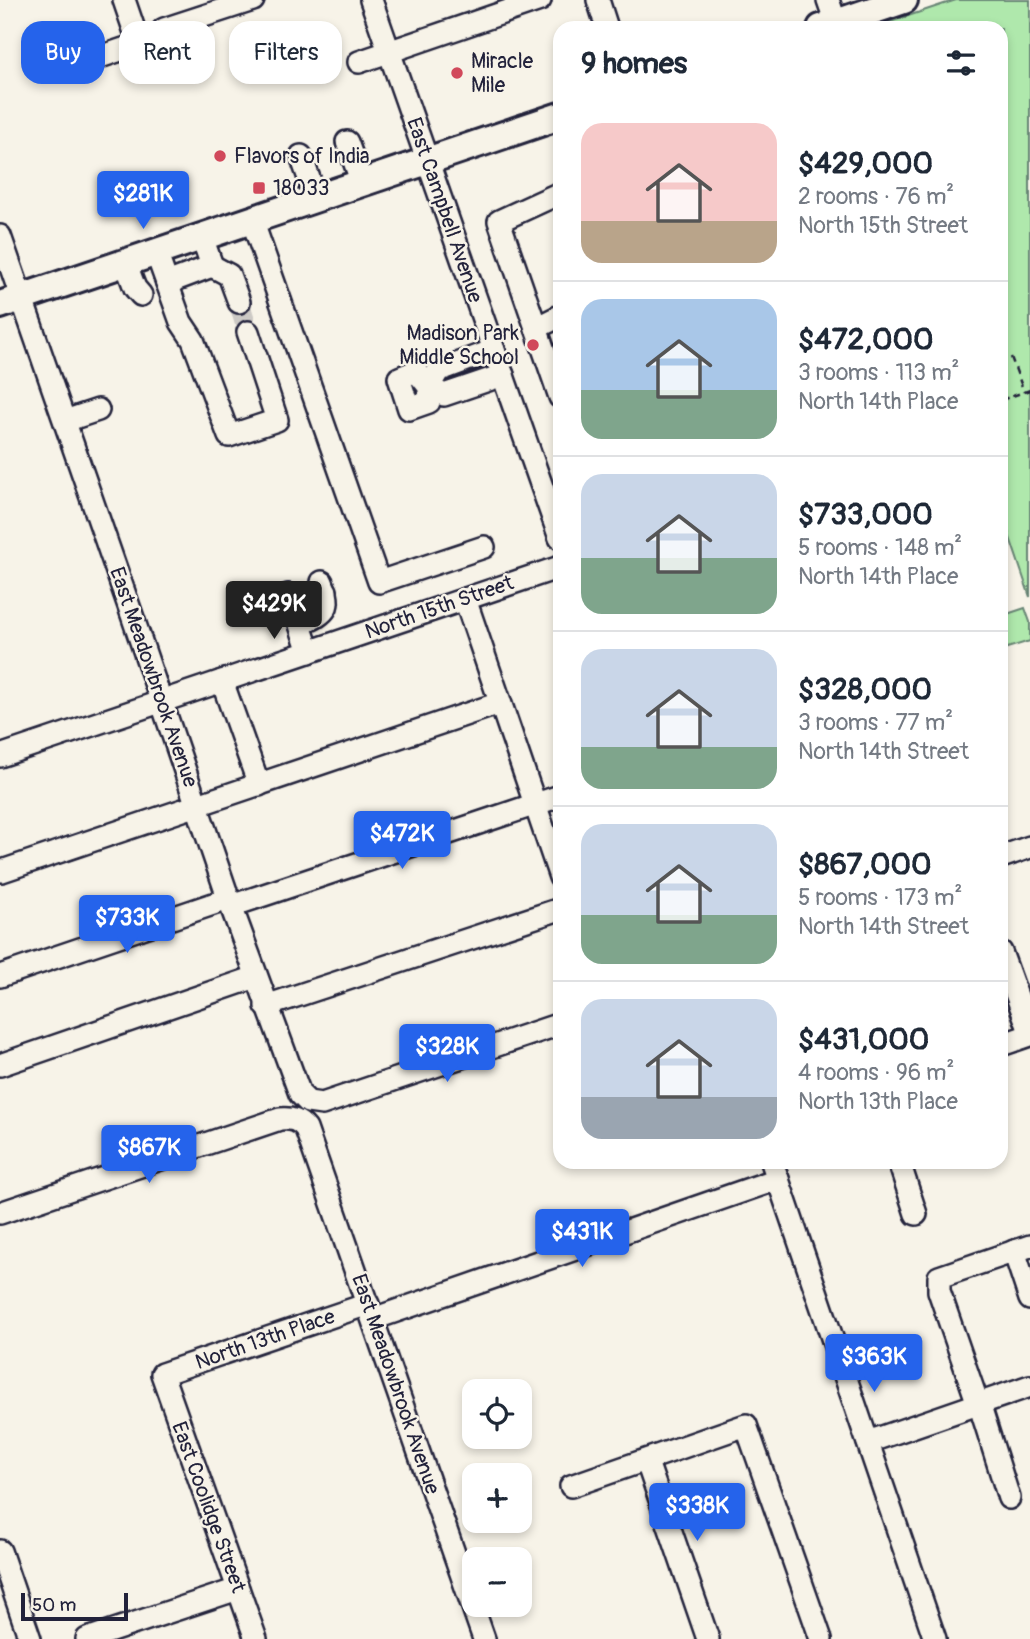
<!DOCTYPE html>
<html lang="en">
<head>
<meta charset="utf-8">
<style>
	:root { --surface:#fff; --page:#f6f6f7; --text:#1f2937; --muted:#747a83; --line:#e0e1e3; --accent:#2563eb }
	body { margin:0; font-family:Pangolin,sans-serif; background:var(--page); color:var(--text); height:100vh; display:flex; flex-direction:column; font-size:26px; white-space:nowrap }
	* { box-sizing:border-box; margin:0 }
	p { font-size:23px; color:var(--muted) }
	.icon { flex:none; width:38px; height:38px; fill:none; stroke:currentColor; stroke-width:2; stroke-linecap:round; stroke-linejoin:round }
	.map { position:relative; flex:1; overflow:hidden }
	.panel { position:absolute; left:553px; top:21px; width:455px; height:1148px; display:flex; flex-direction:column; background:var(--surface); border-radius:21px; box-shadow:0 4px 10px #0003 }
	.panel>* { flex:none }
	.top-card { position:absolute; left:21px; top:21px; width:427px; height:63px; display:flex; gap:14px }
	.fabs { position:absolute; left:462px; top:1379px; display:grid; gap:14px }
	.fabs a { display:grid; place-items:center; width:70px; height:70px; border-radius:14px; background:var(--surface); box-shadow:0 4px 10px #0003; font-size:35px }
	.scale { position:absolute; left:21px; bottom:18px; width:107px; box-sizing:border-box; padding-left:7px; border:4px solid #22223b; border-top:0; font-size:19px; line-height:24px; white-space:nowrap; color:#22223b; -webkit-text-stroke:5px #f7f3e8; paint-order:stroke }
	.price { position:absolute; translate:-50% -60px; padding:0 16px; border-radius:7px; background:var(--accent); color:#fff; font-size:23px; line-height:46px; filter:drop-shadow(0 2px 4px #0008) }
	.price::after { content:''; position:absolute; left:50%; top:42px; width:21px; height:16px; margin-left:-10px; background:inherit; clip-path:polygon(0 0,100% 0,50% 100%) }
	.price.current { background:#222; color:#fff }
	ul { padding:0; list-style:none }
	li { display:flex; align-items:center; gap:21px; height:175px; padding:0 28px }
	li+li { border-top:2px solid var(--line) }
	li span { display:grid; place-items:center; flex:none; width:196px; height:140px; border-radius:21px; color:#555 }
	li>.icon { margin-inline-start:auto }
	span .icon { width:84px; height:84px; fill:#fffc; stroke-width:1 }
	li b { font-size:30px }
	h2 { display:flex; justify-content:space-between; align-items:center; height:84px; padding:0 28px; font-size:30px }
	.pill { padding:0 24px; border-radius:21px; background:var(--surface); box-shadow:0 4px 10px #0003; font-size:24px; line-height:63px }
	.pill.current { background:var(--accent); color:#fff }
	.map>svg:first-child { display:block }
</style>
</head>
<body>
<div class="map">
<svg width="1030" height="1639" viewBox="0 0 1030 1639">
	<rect width="100%" height="100%" fill="#f7f3e8"/>
	<filter id="ink" filterUnits="userSpaceOnUse"><feTurbulence type="fractalNoise" baseFrequency=".0143" numOctaves="2"/><feDisplacementMap in="SourceGraphic" scale="14" xChannelSelector="R" yChannelSelector="G"/><feConvolveMatrix kernelMatrix="1 2 1 2 8 2 1 2 1" color-interpolation-filters="sRGB"/></filter>
	<g filter="url(#ink)">
		<g fill="#afe8ac" stroke="#688574" stroke-width="2">
			<path d="M 956,0 L 1030,0 L 1030,597 L 1001,511 L 1001,28 L 872,28 Z"/>
			<path d="M 1025,608 L 1030,622 L 1030,641 L 1001,650 L 1001,616 Z"/>
		</g>
		<g fill="none" stroke-linecap="round" stroke-linejoin="round">
			<path stroke="#ccc9c5" stroke-width="21" stroke-dasharray="21 10" stroke-linecap="butt" d="M 239,302 L 248,332"/>
			<g stroke="#22223b" stroke-width="26">
				<g id="minor">
					<path d="M 124,0 L 139,44"/>
					<path d="M 371,0 L 560,538"/>
					<path d="M 598,0 L 607,28"/>
					<path d="M 828,0 L 836,23"/>
					<path d="M 62,60 L 91,60 L 156,38 L 164,29 L 253,0"/>
					<path d="M 359,62 L 540,0"/>
					<path d="M 347,142 L 362,183"/>
					<path d="M 301,156 L 316,198"/>
					<path d="M 560,193 L 499,221 L 560,397"/>
					<path d="M 252,220 L 379,582 L 484,547"/>
					<path d="M 0,236 L 132,615 L 231,906 L 300,1094 L 308,1102 L 322,1104 L 560,1024"/>
					<path d="M 156,252 L 181,322 L 193,340 L 229,436 L 277,420 L 248,332"/>
					<path d="M 125,262 L 135,288 L 141,295"/>
					<path d="M 212,266 L 229,275 L 239,302"/>
					<path d="M 167,283 L 212,266 L 202,237"/>
					<path d="M 536,328 L 560,316"/>
					<path d="M 494,350 L 438,371 L 429,387 L 429,402 L 409,409 L 399,378 L 416,371 L 429,387 L 444,395 L 503,375"/>
					<path d="M 65,421 L 98,410"/>
					<path d="M 288,595 L 291,604 L 326,591"/>
					<path d="M 465,599 L 560,877"/>
					<path d="M 309,652 L 300,625 C 324,613 334,611 322,582"/>
					<path d="M 222,681 L 259,785"/>
					<path d="M 0,756 L 560,567"/>
					<path d="M 1001,857 L 1030,847"/>
					<path d="M 2,871 L 500,703"/>
					<path d="M 231,906 L 560,796"/>
					<path d="M 1001,952 L 1030,1032"/>
					<path d="M 0,976 L 228,899"/>
					<path d="M 266,1006 L 560,909"/>
					<path d="M 1001,1045 L 1030,1035"/>
					<path d="M 0,1065 L 256,977"/>
					<path d="M 772,1162 L 935,1639"/>
					<path d="M 899,1162 L 916,1214"/>
					<path d="M 0,1213 L 280,1119 C 292,1118 299,1120 306,1129 L 484,1639"/>
					<path d="M 1014,1251 L 1030,1299"/>
					<path d="M 373,1319 L 778,1179"/>
					<path d="M 979,1403 L 1009,1498"/>
					<path d="M 978,1404 L 939,1291 L 939,1277 L 1030,1246"/>
					<path d="M 868,1442 L 1030,1386"/>
					<path d="M 647,1462 L 708,1639"/>
					<path d="M 571,1486 L 746,1425 L 821,1639"/>
					<path d="M 0,1551 L 30,1639"/>
					<path d="M 87,1639 L 238,1589"/>
					<path d="M 256,1639 L 162,1374 L 368,1304"/>
				</g>
			</g>
			<g stroke="#22223b" stroke-width="32">
				<g id="major">
					<path d="M 821,28 L 904,0"/>
					<path d="M 0,305 L 560,116"/>
				</g>
			</g>
			<g stroke="#22223b" stroke-width="2.5" stroke-dasharray="7 5" stroke-linecap="butt">
				<path d="M 1011,357 L 1024,392"/>
				<path d="M 1001,400 L 1030,390"/>
			</g>
			<use href="#minor" stroke="#f7f3e8" stroke-width="21"/>
			<use href="#major" stroke="#f7f3e8" stroke-width="26"/>
		</g>
	</g>
	<g fill="#d1495b" stroke="#f7f3e8" stroke-width="2.5">
		<circle cx="457" cy="73" r="7"/>
		<circle cx="220" cy="156" r="7"/>
		<rect x="252" y="181" width="14" height="14" rx="3.5"/>
		<circle cx="533" cy="345" r="7"/>
	</g>
	<g text-anchor="middle" stroke-width="5" stroke-linejoin="round" paint-order="stroke">
		<g font-size="21" fill="#22223b" stroke="#f7f3e8" text-anchor="start">
			<text x="471" y="68">Miracle<tspan x="471" dy="24">Mile</tspan></text>
			<text x="234" y="163">Flavors of India</text>
			<text x="273" y="195">18033</text>
			<text x="519" y="340" text-anchor="end">Madison Park<tspan x="519" dy="24">Middle School</tspan></text>
		</g>
		<g font-size="21" fill="#22223b" stroke="#f7f3e8">
			<text transform="translate(445 210) rotate(71)" y="7">East Campbell Avenue</text>
			<text transform="translate(439 607) rotate(-19)" y="7">North 15th Street</text>
			<text transform="translate(154 677) rotate(71)" y="7">East Meadowbrook Avenue</text>
			<text transform="translate(265 1339) rotate(-19)" y="7">North 13th Place</text>
			<text transform="translate(396 1384) rotate(71)" y="7">East Meadowbrook Avenue</text>
			<text transform="translate(209 1507) rotate(70)" y="7">East Coolidge Street</text>
		</g>
	</g>
</svg>
<div class="fabs">
<a><svg class="icon" aria-label="locate" viewBox="0 0 24 24"><circle cx="12" cy="12" r="6"/><path d="M12 2v4M12 18v4M2 12h4M18 12h4"/></svg></a>
<a>+</a>
<a>−</a>
</div>
<div class="scale">50 m</div>
<b class="price" style="left:143px;top:231px">$281K</b>
<b class="price current" style="left:274px;top:641px">$429K</b>
<b class="price" style="left:402px;top:871px">$472K</b>
<b class="price" style="left:127px;top:955px">$733K</b>
<b class="price" style="left:447px;top:1084px">$328K</b>
<b class="price" style="left:149px;top:1185px">$867K</b>
<b class="price" style="left:582px;top:1269px">$431K</b>
<b class="price" style="left:874px;top:1394px">$363K</b>
<b class="price" style="left:697px;top:1543px">$338K</b>
<div class="top-card">
<a class="pill current">Buy</a>
<a class="pill">Rent</a>
<a class="pill">Filters</a>
</div>
<section class="panel">
<h2>9 homes<svg class="icon" aria-label="filters" viewBox="0 0 24 24"><path d="M4 7h16M4 17h16"/><circle cx="9" cy="7" r="2"/><circle cx="15" cy="17" r="2"/></svg></h2>
<ul>
<li><span style="background:linear-gradient(#f6c9c9 70%,#b9a48a 0)"><svg class="icon" aria-label="home" viewBox="0 0 24 24"><path d="M3 11l9-7 9 7M6 9v11h12V9"/></svg></span><div><b>$429,000</b><p>2 rooms · 76 m²</p><p>North 15th Street</p></div></li>
<li><span style="background:linear-gradient(#a9c7e8 65%,#7fa58c 0)"><svg class="icon" aria-label="home" viewBox="0 0 24 24"><path d="M3 11l9-7 9 7M6 9v11h12V9"/></svg></span><div><b>$472,000</b><p>3 rooms · 113 m²</p><p>North 14th Place</p></div></li>
<li><span style="background:linear-gradient(#c9d6e8 60%,#7fa58c 0)"><svg class="icon" aria-label="home" viewBox="0 0 24 24"><path d="M3 11l9-7 9 7M6 9v11h12V9"/></svg></span><div><b>$733,000</b><p>5 rooms · 148 m²</p><p>North 14th Place</p></div></li>
<li><span style="background:linear-gradient(#c9d6e8 70%,#7fa58c 0)"><svg class="icon" aria-label="home" viewBox="0 0 24 24"><path d="M3 11l9-7 9 7M6 9v11h12V9"/></svg></span><div><b>$328,000</b><p>3 rooms · 77 m²</p><p>North 14th Street</p></div></li>
<li><span style="background:linear-gradient(#c9d6e8 65%,#7fa58c 0)"><svg class="icon" aria-label="home" viewBox="0 0 24 24"><path d="M3 11l9-7 9 7M6 9v11h12V9"/></svg></span><div><b>$867,000</b><p>5 rooms · 173 m²</p><p>North 14th Street</p></div></li>
<li><span style="background:linear-gradient(#c9d6e8 70%,#9aa5b1 0)"><svg class="icon" aria-label="home" viewBox="0 0 24 24"><path d="M3 11l9-7 9 7M6 9v11h12V9"/></svg></span><div><b>$431,000</b><p>4 rooms · 96 m²</p><p>North 13th Place</p></div></li>
</ul>
</section>
</div>
</body>
</html>
